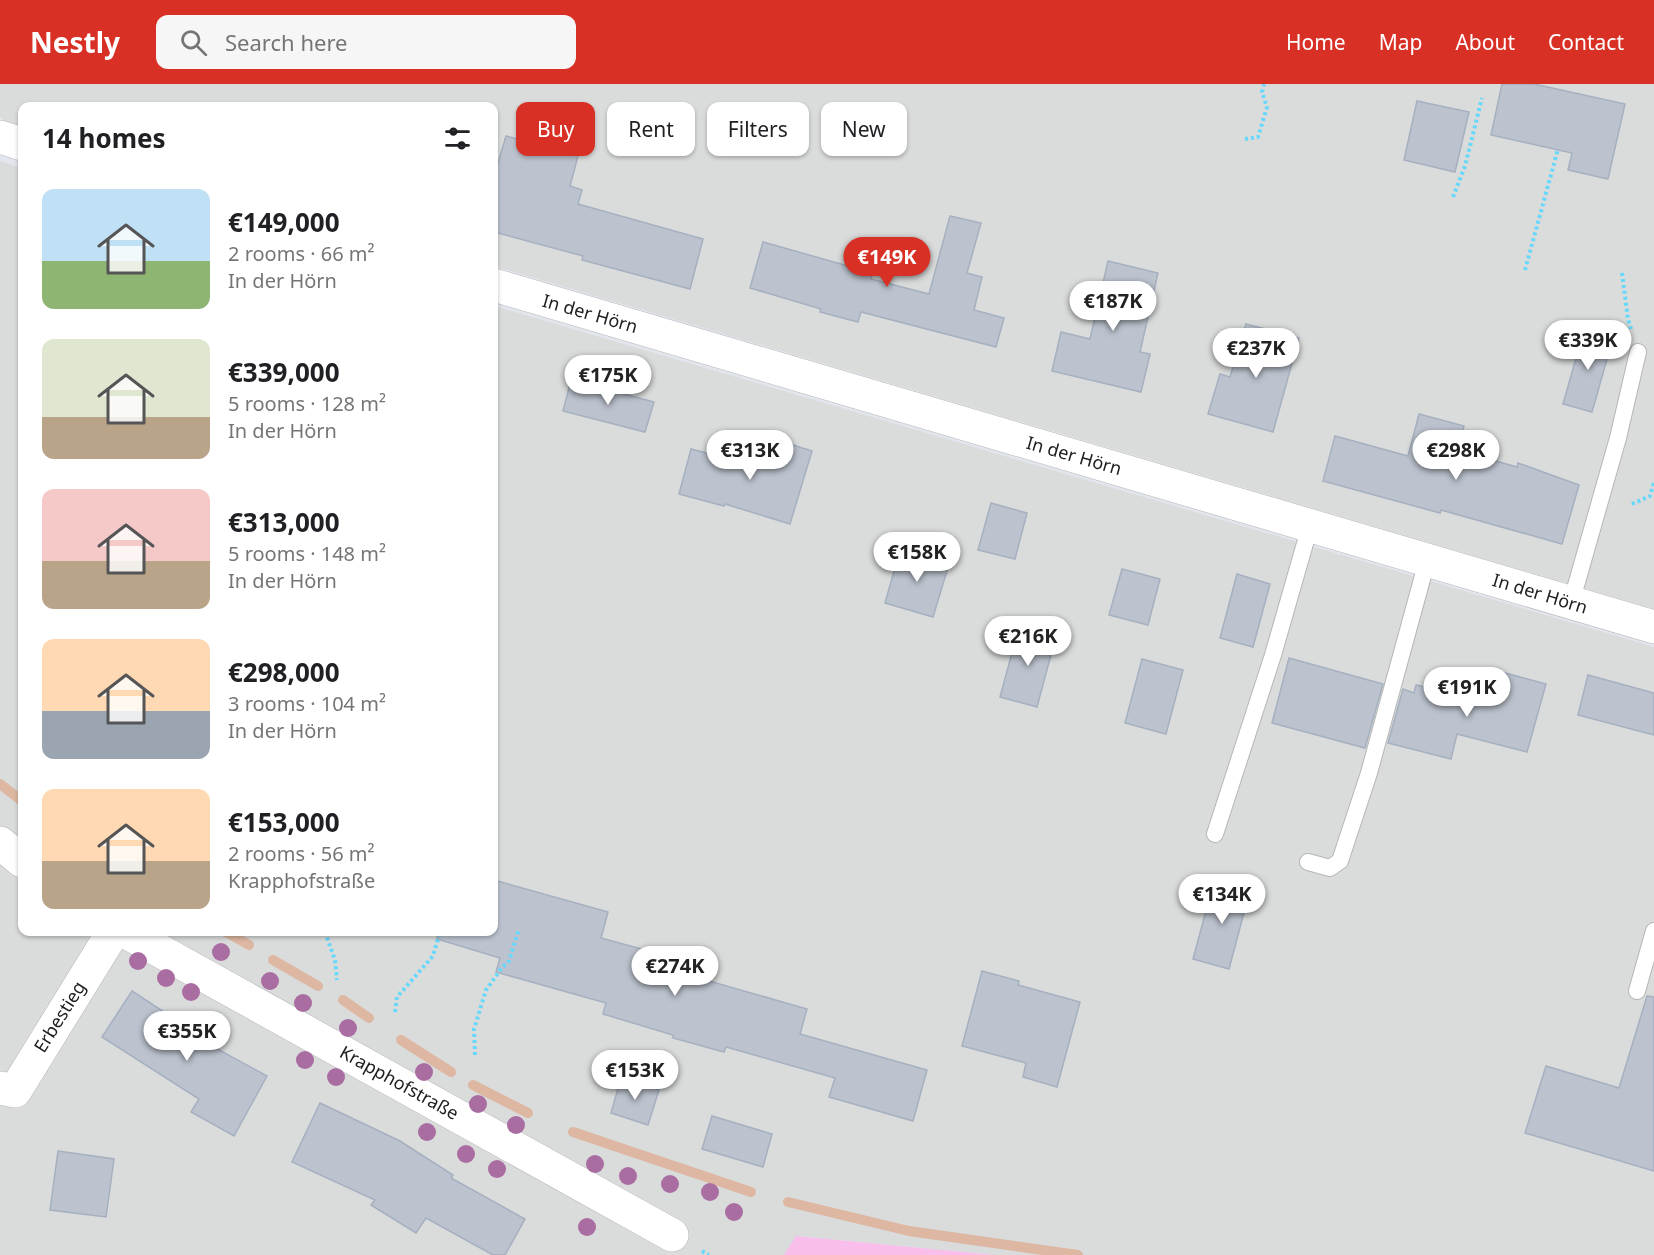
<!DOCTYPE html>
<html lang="en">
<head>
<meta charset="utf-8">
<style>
	:root { --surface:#fff; --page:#f6f6f6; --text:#202124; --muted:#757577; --accent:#d93025 }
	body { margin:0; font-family:"Noto Sans",sans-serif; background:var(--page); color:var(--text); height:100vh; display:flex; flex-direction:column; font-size:22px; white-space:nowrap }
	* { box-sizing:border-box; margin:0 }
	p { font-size:20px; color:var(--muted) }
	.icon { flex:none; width:33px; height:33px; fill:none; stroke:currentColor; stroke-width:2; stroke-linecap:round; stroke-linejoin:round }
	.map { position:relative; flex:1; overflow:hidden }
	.drawer { position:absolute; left:18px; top:18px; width:480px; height:834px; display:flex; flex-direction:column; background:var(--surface); border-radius:12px; box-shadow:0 2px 4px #0004 }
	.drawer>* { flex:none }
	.banner { position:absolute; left:516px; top:18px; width:570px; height:54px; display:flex; gap:12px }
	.price { position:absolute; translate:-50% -51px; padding:0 14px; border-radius:21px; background:#fff; color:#222; font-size:20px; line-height:39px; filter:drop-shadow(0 2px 3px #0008) }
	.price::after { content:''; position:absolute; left:50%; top:36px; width:18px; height:14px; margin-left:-9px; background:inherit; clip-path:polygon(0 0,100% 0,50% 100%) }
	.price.selected { background:var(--accent); color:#fff }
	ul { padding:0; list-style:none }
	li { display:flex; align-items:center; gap:18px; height:150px; padding:0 24px }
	li span { display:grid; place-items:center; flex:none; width:168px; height:120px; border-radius:12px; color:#555 }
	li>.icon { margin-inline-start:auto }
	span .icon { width:72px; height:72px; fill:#fffc; stroke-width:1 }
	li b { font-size:26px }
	h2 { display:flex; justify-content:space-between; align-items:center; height:72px; padding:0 24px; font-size:26px }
	.chip { padding:0 21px; border-radius:12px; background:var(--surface); box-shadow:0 2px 4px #0004; font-size:21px; line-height:54px }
	.chip.selected { background:var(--accent); color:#fff }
	header { display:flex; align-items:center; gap:36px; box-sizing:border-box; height:84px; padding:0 30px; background:var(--accent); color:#fff }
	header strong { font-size:28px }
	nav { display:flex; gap:33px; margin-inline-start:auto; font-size:21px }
	.search { width:420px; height:54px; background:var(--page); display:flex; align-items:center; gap:15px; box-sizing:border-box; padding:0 21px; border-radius:12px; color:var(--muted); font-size:22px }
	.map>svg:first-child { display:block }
</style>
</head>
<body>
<header>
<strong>Nestly</strong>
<div class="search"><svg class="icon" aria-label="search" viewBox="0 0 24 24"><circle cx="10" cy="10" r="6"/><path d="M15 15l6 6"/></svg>Search here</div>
<nav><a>Home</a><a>Map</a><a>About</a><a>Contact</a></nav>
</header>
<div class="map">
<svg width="1654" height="1171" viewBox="0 0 1654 1171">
	<rect width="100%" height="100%" fill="#e2e5ee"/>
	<g fill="#dadbdb">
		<path d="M 0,0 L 1654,0 L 1654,525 L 494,182 L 494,22 L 22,22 L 22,43 L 5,38 L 0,32 Z"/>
		<path d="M 0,77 L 22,84 L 22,848 L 494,848 L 494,222 L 1654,563 L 1654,1171 L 994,1171 L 797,1152 L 784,1171 L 0,1171 Z"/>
	</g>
	<path fill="#fabeed" d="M 796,1152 L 994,1171 L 784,1171 Z"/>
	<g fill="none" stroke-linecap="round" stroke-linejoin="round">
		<g stroke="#ddb7a2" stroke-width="10">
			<path d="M 0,700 L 22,717"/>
			<path d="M 226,848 L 249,861"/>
			<path d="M 273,876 L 318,902"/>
			<path d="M 343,916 L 369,934"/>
			<path d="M 401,956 L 451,988"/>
			<path d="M 473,1001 L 528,1029"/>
			<path d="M 573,1048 L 751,1108"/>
			<path d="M 788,1118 L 909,1147 L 1078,1171"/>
		</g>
	</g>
	<g fill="#bcc3ce" stroke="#a5b0c0" stroke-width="1.5">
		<path d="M 1502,0 L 1534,0 L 1625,20 L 1608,95 L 1568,86 L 1572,69 L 1491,51 Z"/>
		<path d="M 1417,17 L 1469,28 L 1455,88 L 1404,76 Z"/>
		<path d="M 506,52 L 578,72 L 570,102 L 582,106 L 578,120 L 703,155 L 690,205 L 582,176 L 583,172 L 494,148 L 494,78 L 498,79 Z"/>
		<path d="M 950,132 L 981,139 L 967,189 L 982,193 L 974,226 L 1004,234 L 996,263 L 861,228 L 858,238 L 820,228 L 821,225 L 750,204 L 763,158 L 873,189 L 871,195 L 929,210 Z"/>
		<path d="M 1108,177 L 1158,189 L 1140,268 L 1150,270 L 1141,308 L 1052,287 L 1061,248 L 1090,255 Z"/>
		<path d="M 1246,240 L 1299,254 L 1273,348 L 1208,330 L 1220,290 L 1230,293 Z"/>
		<path d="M 1584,246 L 1613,254 L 1592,328 L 1563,320 Z"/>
		<path d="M 571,296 L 654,318 L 645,348 L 563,327 Z"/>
		<path d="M 1419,330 L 1464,342 L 1457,366 L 1517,383 L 1518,379 L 1579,401 L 1562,460 L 1441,426 L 1440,429 L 1323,397 L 1335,352 L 1408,372 Z"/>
		<path d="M 771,354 L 812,367 L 790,440 L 725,420 L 724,422 L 679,410 L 691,365 L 763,384 Z"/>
		<path d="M 991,419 L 1027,429 L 1015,475 L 978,466 Z"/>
		<path d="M 900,466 L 949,480 L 933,533 L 885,519 Z"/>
		<path d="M 1122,485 L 1160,495 L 1148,541 L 1109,531 Z"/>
		<path d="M 1237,490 L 1270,500 L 1253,563 L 1220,554 Z"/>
		<path d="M 1019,543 L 1056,552 L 1037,623 L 1000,613 Z"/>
		<path d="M 1289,574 L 1383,600 L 1365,664 L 1272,639 Z"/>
		<path d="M 1142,575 L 1183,586 L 1166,650 L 1125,639 Z"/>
		<path d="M 1505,589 L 1546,600 L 1527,668 L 1457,650 L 1451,675 L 1388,659 L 1403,605 L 1414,609 L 1416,601 L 1496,621 Z"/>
		<path d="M 1588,591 L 1654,609 L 1654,651 L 1578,631 Z"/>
		<path d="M 494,796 L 608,828 L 601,854 L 667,872 L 664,884 L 807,925 L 800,950 L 927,986 L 913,1037 L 829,1013 L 835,994 L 726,963 L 724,968 L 673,954 L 673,951 L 603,930 L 606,919 L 496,888 L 500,874 L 437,855 L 438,848 L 494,848 Z"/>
		<path d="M 1214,797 L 1250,806 L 1229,885 L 1193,875 Z"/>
		<path d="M 982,887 L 1019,897 L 1018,901 L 1080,918 L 1057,1003 L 1023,993 L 1026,979 L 962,962 Z"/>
		<path d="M 132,907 L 190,945 L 188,949 L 267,992 L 234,1052 L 191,1028 L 199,1015 L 102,953 Z"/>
		<path d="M 1647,912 L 1654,913 L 1654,1087 L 1525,1049 L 1546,982 L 1619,1004 Z"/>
		<path d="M 621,994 L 659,1006 L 648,1041 L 611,1029 Z"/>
		<path d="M 320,1019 L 400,1057 L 453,1091 L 451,1094 L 525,1135 L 505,1171 L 493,1171 L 426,1134 L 416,1149 L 371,1121 L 375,1116 L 292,1078 Z"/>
		<path d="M 712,1032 L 772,1050 L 763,1083 L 702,1065 Z"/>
		<path d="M 58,1067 L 114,1075 L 106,1133 L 50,1126 Z"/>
	</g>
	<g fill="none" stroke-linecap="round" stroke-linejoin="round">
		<g stroke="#b6b6b6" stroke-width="18">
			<g id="service">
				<path d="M 1571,519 L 1618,354 L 1638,268"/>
				<path d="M 1215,750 L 1273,571 L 1310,442"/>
				<path d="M 1308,778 L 1330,784 L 1340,777 L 1369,689 L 1427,477"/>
				<path d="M 1637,907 L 1654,847"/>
			</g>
		</g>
		<g stroke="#b6b6b6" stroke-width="34">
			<g id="minor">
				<path d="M 0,53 L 22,60"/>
				<path d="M 494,201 L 1654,543"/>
				<path d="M 0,759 L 22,777"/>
				<path d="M 126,848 L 672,1151"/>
				<path d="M 0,1004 L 15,1007 L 113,848"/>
			</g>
		</g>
		<g stroke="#66d8fb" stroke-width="4" stroke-dasharray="3 3" stroke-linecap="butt">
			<path d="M 1245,55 L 1258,53 L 1267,23 L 1262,8 L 1264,0"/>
			<path d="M 1453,113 L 1465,82 L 1482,14"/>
			<path d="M 1525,186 L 1558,65"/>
			<path d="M 1622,189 L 1628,235 L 1631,245"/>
			<path d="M 1632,420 L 1650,412 L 1654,398"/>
			<path d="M 325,848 L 335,876 L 337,896"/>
			<path d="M 395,928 L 397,913 L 433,872 L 440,848"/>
			<path d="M 475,971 L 474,945 L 486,906 L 501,885 L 509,877 L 519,845"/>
			<path d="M 702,1167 L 709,1171"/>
		</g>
		<use href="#service" stroke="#fff" stroke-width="16"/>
		<use href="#minor" stroke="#fff" stroke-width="33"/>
	</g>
	<g fill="#a96da2">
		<circle cx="221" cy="868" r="9"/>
		<circle cx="138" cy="877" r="9"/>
		<circle cx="166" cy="894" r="9"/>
		<circle cx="270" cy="897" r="9"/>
		<circle cx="191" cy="908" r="9"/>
		<circle cx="303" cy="919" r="9"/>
		<circle cx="348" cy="944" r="9"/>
		<circle cx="305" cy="976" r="9"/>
		<circle cx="424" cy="988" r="9"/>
		<circle cx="336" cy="993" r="9"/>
		<circle cx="478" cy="1020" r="9"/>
		<circle cx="516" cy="1041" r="9"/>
		<circle cx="427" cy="1048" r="9"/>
		<circle cx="466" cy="1070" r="9"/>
		<circle cx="595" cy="1080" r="9"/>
		<circle cx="497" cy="1085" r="9"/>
		<circle cx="628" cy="1092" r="9"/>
		<circle cx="670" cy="1100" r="9"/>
		<circle cx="710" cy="1108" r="9"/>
		<circle cx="734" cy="1128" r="9"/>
		<circle cx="587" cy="1143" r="9"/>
	</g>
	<g text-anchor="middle" stroke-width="4.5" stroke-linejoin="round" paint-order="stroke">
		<g font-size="18" fill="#1d1d1d" stroke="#fff">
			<text transform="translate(590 230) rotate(16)" y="6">In der Hörn</text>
			<text transform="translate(1074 372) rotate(16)" y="6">In der Hörn</text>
			<text transform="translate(1540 510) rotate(17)" y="6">In der Hörn</text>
			<text transform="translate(60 933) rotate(-58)" y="6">Erbestieg</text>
			<text transform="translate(399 999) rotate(29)" y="6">Krapphofstraße</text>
		</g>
	</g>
</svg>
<b class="price selected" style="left:887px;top:204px">€149K</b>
<b class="price" style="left:1113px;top:248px">€187K</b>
<b class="price" style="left:1588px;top:287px">€339K</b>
<b class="price" style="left:1256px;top:295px">€237K</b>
<b class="price" style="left:608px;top:322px">€175K</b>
<b class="price" style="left:750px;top:397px">€313K</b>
<b class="price" style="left:1456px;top:397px">€298K</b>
<b class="price" style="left:917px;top:499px">€158K</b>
<b class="price" style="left:1028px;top:583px">€216K</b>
<b class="price" style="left:1467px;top:634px">€191K</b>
<b class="price" style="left:1222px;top:841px">€134K</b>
<b class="price" style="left:675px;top:913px">€274K</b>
<b class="price" style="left:187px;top:978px">€355K</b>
<b class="price" style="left:635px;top:1017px">€153K</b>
<div class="banner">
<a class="chip selected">Buy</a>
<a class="chip">Rent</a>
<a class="chip">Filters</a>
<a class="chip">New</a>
</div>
<section class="drawer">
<h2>14 homes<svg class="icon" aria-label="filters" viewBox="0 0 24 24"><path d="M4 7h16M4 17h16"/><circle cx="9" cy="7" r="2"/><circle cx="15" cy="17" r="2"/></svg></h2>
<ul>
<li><span style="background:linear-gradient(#bfe0f5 60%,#8fb573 0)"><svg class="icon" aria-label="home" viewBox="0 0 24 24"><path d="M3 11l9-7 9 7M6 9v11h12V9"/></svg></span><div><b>€149,000</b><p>2 rooms · 66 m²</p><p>In der Hörn</p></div></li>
<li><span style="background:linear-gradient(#dfe7d0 65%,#b9a48a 0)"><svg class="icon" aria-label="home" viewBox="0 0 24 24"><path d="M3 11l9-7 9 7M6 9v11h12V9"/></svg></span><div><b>€339,000</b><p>5 rooms · 128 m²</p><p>In der Hörn</p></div></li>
<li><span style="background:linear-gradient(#f6c9c9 60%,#b9a48a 0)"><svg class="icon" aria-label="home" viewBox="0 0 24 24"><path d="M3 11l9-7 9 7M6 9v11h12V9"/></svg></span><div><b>€313,000</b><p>5 rooms · 148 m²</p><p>In der Hörn</p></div></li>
<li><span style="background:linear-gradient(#ffd9b3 60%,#9aa5b1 0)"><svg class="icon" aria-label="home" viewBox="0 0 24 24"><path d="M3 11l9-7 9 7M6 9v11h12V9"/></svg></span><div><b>€298,000</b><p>3 rooms · 104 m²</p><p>In der Hörn</p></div></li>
<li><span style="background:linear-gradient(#ffd9b3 60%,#b9a48a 0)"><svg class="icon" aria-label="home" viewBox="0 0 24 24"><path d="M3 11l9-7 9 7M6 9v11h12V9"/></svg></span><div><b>€153,000</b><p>2 rooms · 56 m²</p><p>Krapphofstraße</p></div></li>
</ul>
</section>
</div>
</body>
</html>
